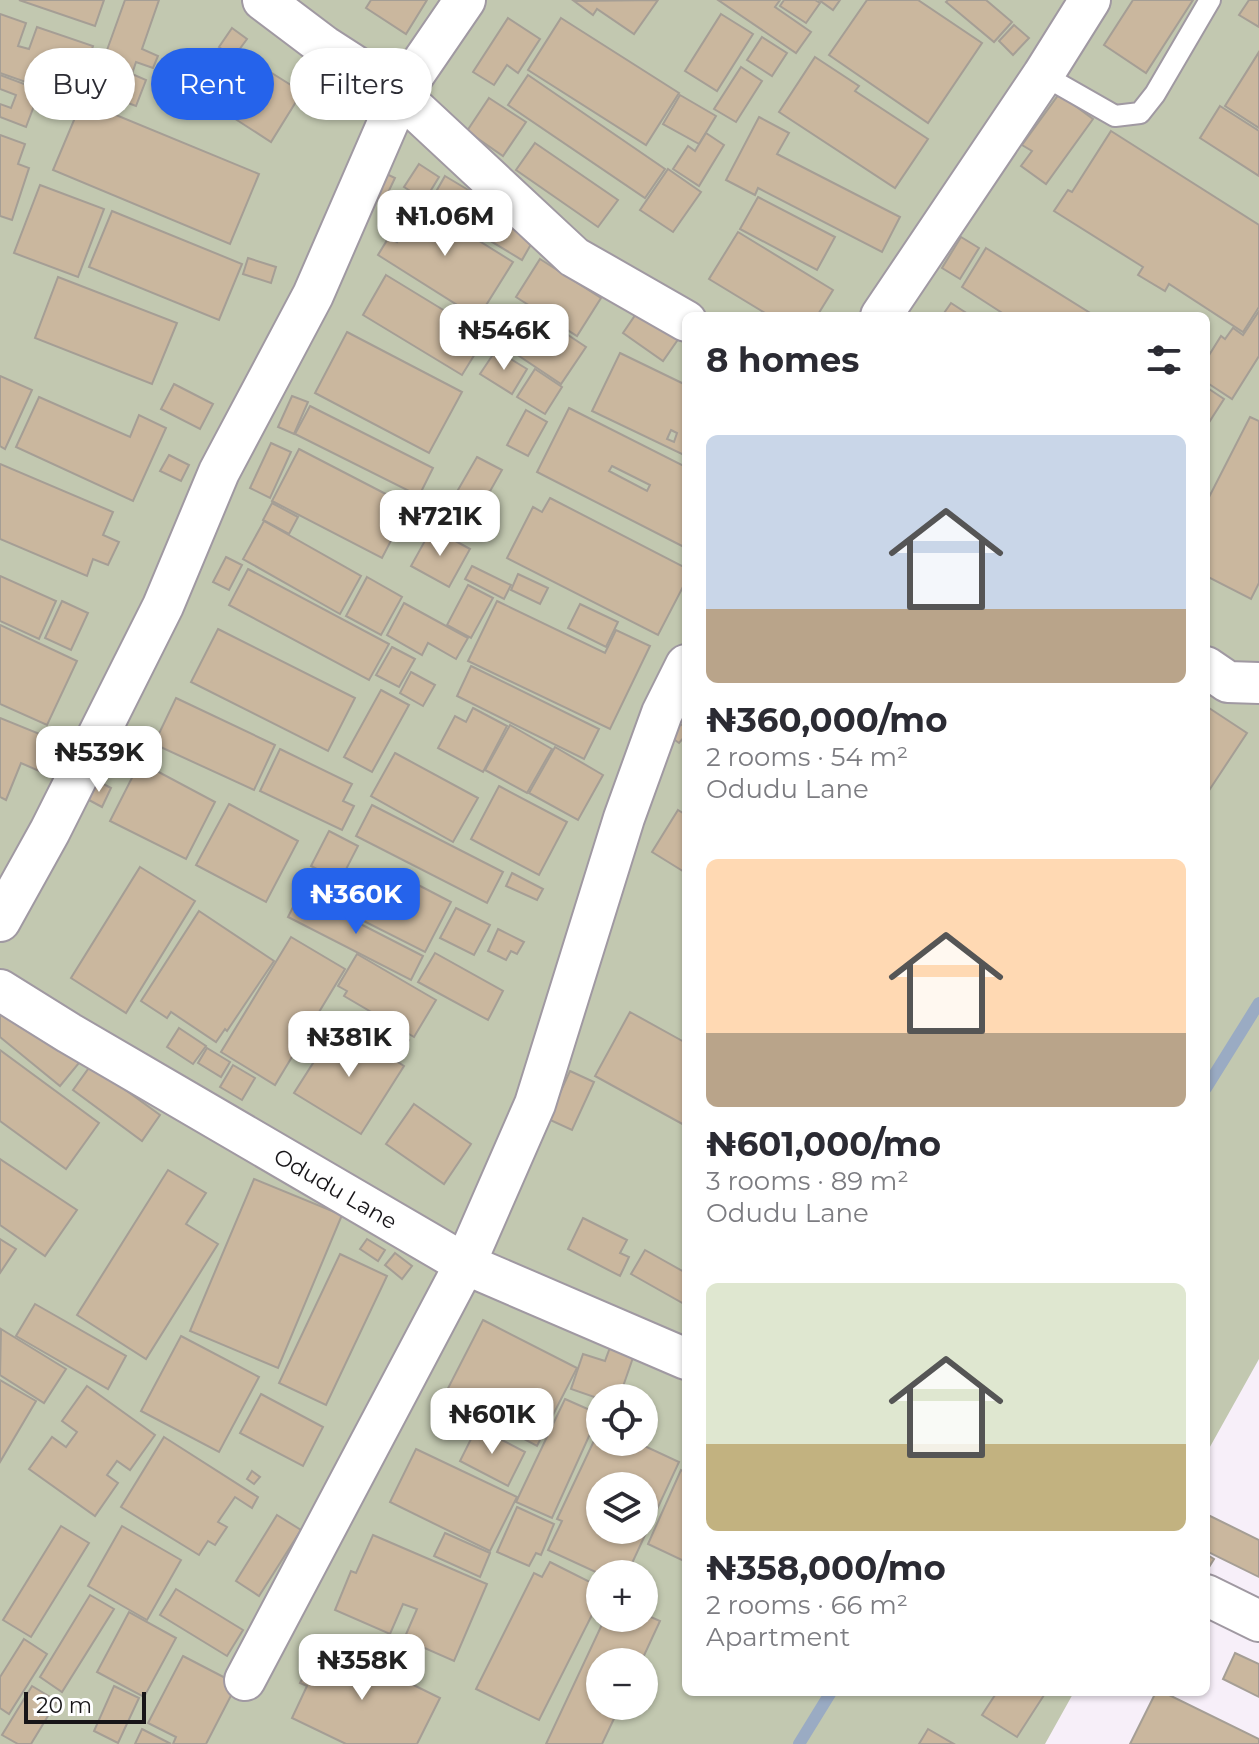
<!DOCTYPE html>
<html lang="en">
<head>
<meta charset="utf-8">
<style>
	:root { --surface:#fff; --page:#f7f7f7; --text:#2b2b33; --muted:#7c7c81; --accent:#2563eb }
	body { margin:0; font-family:Montserrat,sans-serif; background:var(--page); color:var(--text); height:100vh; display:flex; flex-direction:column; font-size:30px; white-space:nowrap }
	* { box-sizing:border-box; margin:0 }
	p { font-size:26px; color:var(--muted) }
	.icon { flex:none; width:44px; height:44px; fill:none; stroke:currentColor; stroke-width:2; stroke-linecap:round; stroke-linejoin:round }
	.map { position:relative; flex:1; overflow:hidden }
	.drawer { position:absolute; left:682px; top:312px; width:528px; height:1384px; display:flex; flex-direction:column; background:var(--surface); border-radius:12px; box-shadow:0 2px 6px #0004 }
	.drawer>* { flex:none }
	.guide { position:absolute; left:24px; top:48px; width:538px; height:72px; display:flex; gap:16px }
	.fabs { position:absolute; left:586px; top:1384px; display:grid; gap:16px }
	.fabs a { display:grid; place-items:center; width:72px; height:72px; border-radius:50%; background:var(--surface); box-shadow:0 2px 6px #0004; font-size:40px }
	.scale { position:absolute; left:24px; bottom:20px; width:122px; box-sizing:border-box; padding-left:8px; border:4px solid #171518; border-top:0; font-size:22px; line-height:28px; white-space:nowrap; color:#171518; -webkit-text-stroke:6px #fff; paint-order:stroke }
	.price { position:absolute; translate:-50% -68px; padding:0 18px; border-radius:16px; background:#fff; color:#222; font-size:26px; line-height:52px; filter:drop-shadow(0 2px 4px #0008) }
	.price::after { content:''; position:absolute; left:50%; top:48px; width:24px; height:18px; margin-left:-12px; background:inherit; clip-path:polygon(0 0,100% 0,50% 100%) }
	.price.on { background:var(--accent); color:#fff }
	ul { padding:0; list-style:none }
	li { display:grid; align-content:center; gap:16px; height:424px; padding:0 24px }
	li span { display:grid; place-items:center; height:248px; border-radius:12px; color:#555 }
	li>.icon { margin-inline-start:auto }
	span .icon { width:144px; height:144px; fill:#fffc; stroke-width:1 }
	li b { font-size:34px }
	h2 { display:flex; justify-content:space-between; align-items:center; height:96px; padding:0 24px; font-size:34px }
	.tag { padding:0 28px; border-radius:36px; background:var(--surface); box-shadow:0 2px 6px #0004; font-size:28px; line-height:72px }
	.tag.on { background:var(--accent); color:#fff }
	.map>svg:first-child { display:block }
</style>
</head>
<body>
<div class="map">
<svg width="1259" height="1744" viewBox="0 0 1259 1744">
	<rect width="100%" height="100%" fill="#f7eff9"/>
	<path fill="#c2c8b0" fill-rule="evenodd" d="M 0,0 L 1259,0 L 1259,1359 L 1206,1454 L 1206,316 L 686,316 L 686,1692 L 1074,1692 L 1045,1744 L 0,1744 ZM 600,1398 L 644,1398 L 644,1442 L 600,1442 ZM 600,1486 L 644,1486 L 644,1530 L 600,1530 ZM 600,1574 L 644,1574 L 644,1618 L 600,1618 ZM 600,1662 L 644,1662 L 644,1706 L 600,1706 Z"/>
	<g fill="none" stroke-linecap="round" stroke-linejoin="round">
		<g stroke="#9aabc3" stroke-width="12">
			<path d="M 1206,1088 L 1259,1003"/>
			<path d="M 799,1744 L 831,1692"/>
		</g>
	</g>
	<g fill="#cab79e" stroke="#a59e95" stroke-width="2" fill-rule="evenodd">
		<path d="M 19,0 L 104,0 L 95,26 Z"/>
		<path d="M 125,0 L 159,0 L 142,49 L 158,56 L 153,68 L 136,62 L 132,74 L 146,80 L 136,106 L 81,86 L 91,59 L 102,64 Z"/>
		<path d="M 371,0 L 427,0 L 406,34 L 366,8 Z"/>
		<path d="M 658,0 L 634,34 L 597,9 L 593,15 L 574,1 Z"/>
		<path d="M 718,0 L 780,0 L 775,7 L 811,32 L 796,53 Z"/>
		<path d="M 784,0 L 815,0 L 820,3 L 806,23 L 780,6 Z"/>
		<path d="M 819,0 L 840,0 L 833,10 Z"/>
		<path d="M 867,0 L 918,0 L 982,43 L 928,123 L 829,55 Z"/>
		<path d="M 948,0 L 986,0 L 1012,22 L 994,42 L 946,2 Z"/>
		<path d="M 1133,0 L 1193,0 L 1146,73 L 1104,45 Z"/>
		<path d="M 1249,0 L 1259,0 L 1259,27 L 1239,15 Z"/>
		<path d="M 0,14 L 26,23 L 18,46 L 29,49 L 37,27 L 93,46 L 74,99 L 0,73 Z"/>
		<path d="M 721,14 L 753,34 L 717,91 L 685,71 Z"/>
		<path d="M 508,18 L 540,39 L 518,73 L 507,65 L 494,85 L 473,72 Z"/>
		<path d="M 561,18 L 679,93 L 646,145 L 528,70 Z"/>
		<path d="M 1014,25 L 1029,38 L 1013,55 L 999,41 Z"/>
		<path d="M 232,28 L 247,39 L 233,58 L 219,47 Z"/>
		<path d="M 762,37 L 787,53 L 772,76 L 747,60 Z"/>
		<path d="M 1259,52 L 1259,128 L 1225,106 Z"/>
		<path d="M 240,53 L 302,92 L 271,142 L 209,102 Z"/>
		<path d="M 815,57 L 859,86 L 855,91 L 928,139 L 895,188 L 779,112 Z"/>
		<path d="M 741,67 L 762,81 L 736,122 L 714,109 Z"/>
		<path d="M 0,75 L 40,90 L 26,127 L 0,117 L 0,104 L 11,108 L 16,95 L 0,89 Z"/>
		<path d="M 528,75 L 665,169 L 645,198 L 508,105 Z"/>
		<path d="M 1059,94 L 1093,119 L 1046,184 L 1021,166 L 1032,151 L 1022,145 Z"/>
		<path d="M 680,95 L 716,116 L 699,144 L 663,124 Z"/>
		<path d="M 489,98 L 526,122 L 503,156 L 467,131 Z"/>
		<path d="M 82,101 L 259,174 L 230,244 L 53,170 Z"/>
		<path d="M 1220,106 L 1259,131 L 1259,176 L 1200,138 Z"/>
		<path d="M 759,117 L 789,133 L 777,154 L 900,217 L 882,252 L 758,188 L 755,195 L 726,180 Z"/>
		<path d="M 1111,131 L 1259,225 L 1259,307 L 1243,332 L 1169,284 L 1165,291 L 1138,275 L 1143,267 L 1054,211 L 1068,190 L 1072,192 Z"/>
		<path d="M 706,133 L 724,145 L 699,186 L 673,169 L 688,146 L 695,151 Z"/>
		<path d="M 0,135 L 25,144 L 18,164 L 29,168 L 12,220 L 0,216 Z"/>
		<path d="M 535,143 L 618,200 L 598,227 L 516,170 Z"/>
		<path d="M 419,164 L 439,177 L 425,200 L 404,187 Z"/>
		<path d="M 668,169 L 701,192 L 673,232 L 640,210 Z"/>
		<path d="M 378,170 L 395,178 L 384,201 L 367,193 Z"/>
		<path d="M 445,176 L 538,232 L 522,260 L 429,204 Z"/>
		<path d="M 40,185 L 104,209 L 78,277 L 14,253 Z"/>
		<path d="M 407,196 L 513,262 L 478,318 L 378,255 L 389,237 L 397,242 L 405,228 L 392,220 Z"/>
		<path d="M 758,197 L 835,237 L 817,270 L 740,229 Z"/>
		<path d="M 112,211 L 242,264 L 219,320 L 89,267 Z"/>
		<path d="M 738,232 L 833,290 L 817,316 L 770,316 L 709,279 Z"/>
		<path d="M 961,237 L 979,248 L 960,279 L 942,268 Z"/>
		<path d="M 986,248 L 1095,316 L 1007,316 L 962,287 Z"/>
		<path d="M 248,258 L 276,267 L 271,283 L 243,274 Z"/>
		<path d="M 540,259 L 601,298 L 577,336 L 516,297 Z"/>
		<path d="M 386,275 L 486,336 L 462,375 L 363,315 Z"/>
		<path d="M 58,277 L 177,323 L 152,384 L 35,338 Z"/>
		<path d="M 951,303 L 971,316 L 942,316 Z"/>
		<path d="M 532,311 L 586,347 L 561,384 L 507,348 Z"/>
		<path d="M 638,311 L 679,338 L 663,361 L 623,333 Z"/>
		<path d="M 1259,311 L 1259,356 L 1232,399 L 1206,382 L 1206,360 L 1221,336 L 1225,339 L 1233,328 L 1243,335 Z"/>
		<path d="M 347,332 L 462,392 L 429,453 L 315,393 Z"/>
		<path d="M 496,350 L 527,369 L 512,394 L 480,374 Z"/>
		<path d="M 620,353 L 686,385 L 686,456 L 592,411 ZM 671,430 L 677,433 L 674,442 L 667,439 Z"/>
		<path d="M 535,369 L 562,387 L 545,414 L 517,397 Z"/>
		<path d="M 0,376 L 32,390 L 5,449 L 0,446 Z"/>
		<path d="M 174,384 L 213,404 L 200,429 L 161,409 Z"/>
		<path d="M 1206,387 L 1224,399 L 1206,427 Z"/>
		<path d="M 292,396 L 308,402 L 294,434 L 278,427 Z"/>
		<path d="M 39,397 L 130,437 L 139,415 L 166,428 L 133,501 L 16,447 Z"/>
		<path d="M 310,406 L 433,468 L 419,496 L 295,434 Z"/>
		<path d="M 569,408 L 686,467 L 686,548 L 537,472 ZM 612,466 L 650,485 L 647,491 L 609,471 Z"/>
		<path d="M 526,410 L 547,422 L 528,456 L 507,445 Z"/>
		<path d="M 1250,417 L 1259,421 L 1259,583 L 1251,599 L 1206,576 L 1206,503 Z"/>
		<path d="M 271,443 L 291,452 L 270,498 L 250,488 Z"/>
		<path d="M 299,449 L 409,506 L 382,558 L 272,501 Z"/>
		<path d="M 169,455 L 189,465 L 181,481 L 160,471 Z"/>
		<path d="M 477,457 L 502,470 L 480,509 L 455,495 Z"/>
		<path d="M 0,464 L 113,512 L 103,535 L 119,542 L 108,565 L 93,559 L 87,576 L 0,539 Z"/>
		<path d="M 550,498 L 686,568 L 686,581 L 658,635 L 507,558 L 533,507 L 542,512 Z"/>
		<path d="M 272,503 L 298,517 L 289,534 L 263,520 Z"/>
		<path d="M 264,521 L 361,576 L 340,614 L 243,559 Z"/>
		<path d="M 432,528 L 470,549 L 449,587 L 411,566 Z"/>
		<path d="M 226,557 L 242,565 L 229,590 L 213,582 Z"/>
		<path d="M 472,566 L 511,585 L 504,599 L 465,579 Z"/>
		<path d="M 248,569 L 389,644 L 369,680 L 229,605 Z"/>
		<path d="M 518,574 L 548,588 L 540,604 L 511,590 Z"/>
		<path d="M 0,576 L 56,601 L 39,639 L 0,621 Z"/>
		<path d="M 367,577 L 402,597 L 381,635 L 346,616 Z"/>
		<path d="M 468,585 L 493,598 L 471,638 L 447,625 Z"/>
		<path d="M 62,601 L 88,613 L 71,650 L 45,638 Z"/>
		<path d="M 497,601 L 605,653 L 616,630 L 650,646 L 610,729 L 468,661 Z"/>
		<path d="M 404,603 L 468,638 L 456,659 L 428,643 L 422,655 L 387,635 Z"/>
		<path d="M 580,604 L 618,622 L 606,647 L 568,628 Z"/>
		<path d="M 0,625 L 77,661 L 47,725 L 0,704 Z"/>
		<path d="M 218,629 L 355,698 L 328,751 L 191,682 Z"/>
		<path d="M 392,647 L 415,659 L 399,687 L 376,675 Z"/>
		<path d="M 471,666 L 599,729 L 584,759 L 457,696 Z"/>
		<path d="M 411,672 L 435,685 L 423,706 L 400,693 Z"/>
		<path d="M 381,690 L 409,705 L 372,772 L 344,757 Z"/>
		<path d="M 176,698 L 275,745 L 254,790 L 154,744 Z"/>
		<path d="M 1206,706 L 1247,733 L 1206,795 Z"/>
		<path d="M 473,708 L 507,726 L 483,772 L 438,748 L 455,716 L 466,722 Z"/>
		<path d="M 670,717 L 686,728 L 686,735 L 679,743 L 660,729 Z"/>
		<path d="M 0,718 L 52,739 L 39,771 L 21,763 L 6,800 L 0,797 Z"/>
		<path d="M 510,725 L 552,749 L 527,793 L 485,770 Z"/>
		<path d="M 555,747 L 603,775 L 578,820 L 529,793 Z"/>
		<path d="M 280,749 L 352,784 L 343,801 L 354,806 L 342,830 L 260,791 Z"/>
		<path d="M 395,753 L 478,798 L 453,842 L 371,796 Z"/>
		<path d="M 140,762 L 215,802 L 186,859 L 110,821 Z"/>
		<path d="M 96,780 L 111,788 L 102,807 L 87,799 Z"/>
		<path d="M 499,786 L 567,822 L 539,875 L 471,839 Z"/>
		<path d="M 229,804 L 298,841 L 266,902 L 196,865 Z"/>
		<path d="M 372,805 L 503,872 L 487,903 L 356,836 Z"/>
		<path d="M 678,810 L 686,815 L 686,873 L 652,852 Z"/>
		<path d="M 329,831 L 358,846 L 340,881 L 311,866 Z"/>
		<path d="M 140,867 L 195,901 L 126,1013 L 71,978 Z"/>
		<path d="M 512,873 L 543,889 L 537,900 L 506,886 Z"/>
		<path d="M 399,875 L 451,902 L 425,952 L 334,906 L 347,880 L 386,899 Z"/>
		<path d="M 300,893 L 423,956 L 411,980 L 288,917 Z"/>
		<path d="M 456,908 L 490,925 L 474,955 L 440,938 Z"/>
		<path d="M 199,911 L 274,961 L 227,1031 L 225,1029 L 216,1042 L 171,1012 L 167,1018 L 141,1001 Z"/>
		<path d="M 498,929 L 524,942 L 517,954 L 511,951 L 506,960 L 488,951 Z"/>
		<path d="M 291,937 L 345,969 L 275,1085 L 221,1052 Z"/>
		<path d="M 435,953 L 503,991 L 488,1020 L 418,982 Z"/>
		<path d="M 357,954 L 436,1000 L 414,1037 L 344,996 L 347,991 L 338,986 Z"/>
		<path d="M 0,1000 L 79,1063 L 60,1086 L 0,1037 Z"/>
		<path d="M 630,1012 L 686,1043 L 686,1126 L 595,1076 Z"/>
		<path d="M 363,1013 L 409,1040 L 400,1055 L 354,1028 Z"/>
		<path d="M 338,1024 L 404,1066 L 361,1134 L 294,1093 Z"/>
		<path d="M 179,1028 L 206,1046 L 193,1064 L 167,1047 Z"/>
		<path d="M 207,1048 L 230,1062 L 221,1077 L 198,1063 Z"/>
		<path d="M 0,1050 L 99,1123 L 66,1169 L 0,1121 Z"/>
		<path d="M 91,1065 L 160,1115 L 142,1141 L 73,1090 Z"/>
		<path d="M 233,1065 L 255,1078 L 242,1100 L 220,1087 Z"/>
		<path d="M 570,1071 L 594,1082 L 572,1130 L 548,1119 Z"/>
		<path d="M 414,1104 L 471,1144 L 444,1184 L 386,1144 Z"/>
		<path d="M 0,1159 L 77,1210 L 45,1256 L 0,1225 Z"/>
		<path d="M 168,1170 L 206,1193 L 186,1224 L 218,1244 L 146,1359 L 77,1315 Z"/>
		<path d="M 254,1179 L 342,1215 L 278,1368 L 190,1331 Z"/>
		<path d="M 583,1218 L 627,1240 L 620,1253 L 629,1257 L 620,1276 L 568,1249 Z"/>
		<path d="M 0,1239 L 16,1249 L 0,1273 Z"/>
		<path d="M 367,1239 L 385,1250 L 378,1261 L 360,1249 Z"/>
		<path d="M 645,1250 L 686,1273 L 686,1305 L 631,1274 Z"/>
		<path d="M 395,1253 L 412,1266 L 402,1279 L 385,1265 Z"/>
		<path d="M 340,1254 L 387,1276 L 326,1405 L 279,1383 Z"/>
		<path d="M 35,1304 L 126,1356 L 108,1389 L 16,1336 Z"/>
		<path d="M 483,1320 L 577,1368 L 537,1446 L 511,1432 L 517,1419 L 484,1402 L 477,1416 L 443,1398 Z"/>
		<path d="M 1,1329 L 66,1369 L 44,1403 L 0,1375 Z"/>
		<path d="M 181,1336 L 259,1377 L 219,1452 L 141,1411 Z"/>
		<path d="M 612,1342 L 636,1349 L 619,1398 L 600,1399 L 571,1389 L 583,1354 L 605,1361 Z"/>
		<path d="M 0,1380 L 36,1401 L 0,1462 Z"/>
		<path d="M 87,1386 L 155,1435 L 130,1470 L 117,1461 L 107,1475 L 118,1483 L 95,1516 L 29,1469 L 52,1437 L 66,1447 L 77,1432 L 62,1421 Z"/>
		<path d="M 261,1394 L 323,1427 L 303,1466 L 240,1433 Z"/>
		<path d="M 565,1399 L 599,1414 L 552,1518 L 516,1502 Z"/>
		<path d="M 477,1427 L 525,1452 L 508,1486 L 460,1461 Z"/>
		<path d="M 600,1428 L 600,1442 L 636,1442 L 679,1462 L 627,1574 L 600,1574 L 548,1550 L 562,1521 L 557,1519 ZM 600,1486 L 644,1486 L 644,1530 L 600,1530 Z"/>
		<path d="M 164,1437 L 258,1497 L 252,1508 L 235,1497 L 218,1522 L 227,1527 L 215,1545 L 208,1541 L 199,1555 L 121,1507 Z"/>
		<path d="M 416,1449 L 517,1497 L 490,1551 L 390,1502 Z"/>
		<path d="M 681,1470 L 686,1473 L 686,1562 L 648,1544 Z"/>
		<path d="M 252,1471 L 260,1477 L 254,1484 L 247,1479 Z"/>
		<path d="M 517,1507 L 554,1524 L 541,1555 L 536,1553 L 529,1566 L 497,1552 Z"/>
		<path d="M 1206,1514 L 1259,1540 L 1259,1577 L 1206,1551 Z"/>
		<path d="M 277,1515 L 301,1530 L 259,1596 L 236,1581 Z"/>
		<path d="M 61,1526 L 89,1543 L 31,1637 L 3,1620 Z"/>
		<path d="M 122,1526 L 181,1560 L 147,1620 L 88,1586 Z"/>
		<path d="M 445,1533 L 490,1553 L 480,1577 L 434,1556 Z"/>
		<path d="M 373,1535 L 487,1584 L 454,1661 L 404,1639 L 417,1609 L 403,1604 L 390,1634 L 335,1610 L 351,1571 L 356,1573 Z"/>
		<path d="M 1206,1554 L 1214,1559 L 1206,1572 Z"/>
		<path d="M 550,1562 L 600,1587 L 600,1599 L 539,1720 L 476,1689 L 534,1573 L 542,1577 Z"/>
		<path d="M 176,1589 L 243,1630 L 227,1656 L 160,1615 Z"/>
		<path d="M 90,1595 L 114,1609 L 62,1692 L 40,1677 Z"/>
		<path d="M 129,1612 L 176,1638 L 144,1697 L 97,1672 Z"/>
		<path d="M 644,1614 L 660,1621 L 641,1662 L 600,1662 L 600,1706 L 620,1706 L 602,1744 L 546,1744 L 605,1618 L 644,1618 Z"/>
		<path d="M 24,1639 L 47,1654 L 9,1714 L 0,1708 L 0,1677 Z"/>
		<path d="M 328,1643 L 440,1698 L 417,1744 L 346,1744 L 292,1718 L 307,1686 L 300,1683 L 313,1658 L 320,1661 Z"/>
		<path d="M 1235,1653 L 1259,1664 L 1259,1697 L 1223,1679 Z"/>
		<path d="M 183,1656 L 237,1684 L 206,1744 L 173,1744 L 176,1737 L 148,1723 Z"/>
		<path d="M 32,1686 L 57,1701 L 31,1744 L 18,1744 L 2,1735 Z"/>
		<path d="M 114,1686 L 139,1698 L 118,1743 L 94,1731 Z"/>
		<path d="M 997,1692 L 1046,1692 L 1017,1737 L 982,1715 Z"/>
		<path d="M 1156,1692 L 1163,1692 L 1259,1739 L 1259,1744 L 1130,1744 Z"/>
		<path d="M 142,1729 L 171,1744 L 135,1744 Z"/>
		<path d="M 928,1729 L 954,1744 L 919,1744 Z"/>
	</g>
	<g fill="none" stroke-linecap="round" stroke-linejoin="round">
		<g stroke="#a099a2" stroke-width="24">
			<path id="lane" d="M 1043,75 L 1115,116 L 1140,113 L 1155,94 L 1210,0"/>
		</g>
		<g stroke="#a099a2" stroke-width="44">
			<g id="street">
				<path d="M 263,0 L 324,46 L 400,95 L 574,257 L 686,321"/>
				<path d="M 881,316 L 1043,75 L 1090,0"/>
				<path d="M 1206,667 L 1228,682 L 1259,683"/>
				<path d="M 0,921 L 50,831 L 163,606 L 219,472 L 313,295 L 400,95 L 465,0"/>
				<path id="s1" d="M 0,990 L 69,1033 L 465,1264 L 686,1359"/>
				<path d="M 1206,1595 L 1259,1621"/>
				<path d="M 245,1680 L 465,1264 L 535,1104 L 624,818 L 662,713 L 686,665"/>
			</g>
		</g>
		<use href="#lane" stroke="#fff" stroke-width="20"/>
		<use href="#street" stroke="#fff" stroke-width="40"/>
	</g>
	<g text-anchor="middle" stroke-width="6" stroke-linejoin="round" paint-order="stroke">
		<g font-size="22" fill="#171518" stroke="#fff">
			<text dy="8" stroke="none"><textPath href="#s1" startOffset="390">Odudu Lane</textPath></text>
		</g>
	</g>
</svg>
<div class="fabs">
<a><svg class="icon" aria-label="locate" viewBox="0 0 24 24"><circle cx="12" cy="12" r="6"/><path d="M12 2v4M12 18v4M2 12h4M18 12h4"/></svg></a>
<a><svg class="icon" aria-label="layers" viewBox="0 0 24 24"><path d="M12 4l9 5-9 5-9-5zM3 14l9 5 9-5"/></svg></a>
<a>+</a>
<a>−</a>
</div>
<div class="scale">20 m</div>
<b class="price" style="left:445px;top:258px">₦1.06M</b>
<b class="price" style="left:504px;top:372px">₦546K</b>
<b class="price" style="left:440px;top:558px">₦721K</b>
<b class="price" style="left:99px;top:794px">₦539K</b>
<b class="price on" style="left:356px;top:936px">₦360K</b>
<b class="price" style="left:349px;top:1079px">₦381K</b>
<b class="price" style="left:492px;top:1456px">₦601K</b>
<b class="price" style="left:362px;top:1702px">₦358K</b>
<div class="guide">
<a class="tag">Buy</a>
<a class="tag on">Rent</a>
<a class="tag">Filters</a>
</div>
<section class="drawer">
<h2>8 homes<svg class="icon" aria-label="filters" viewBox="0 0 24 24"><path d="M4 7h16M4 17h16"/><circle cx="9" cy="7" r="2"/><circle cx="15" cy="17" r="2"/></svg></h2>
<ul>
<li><span style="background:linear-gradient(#c9d6e8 70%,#b9a48a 0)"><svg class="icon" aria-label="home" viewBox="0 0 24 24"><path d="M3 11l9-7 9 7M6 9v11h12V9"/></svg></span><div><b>₦360,000/mo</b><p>2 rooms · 54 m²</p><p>Odudu Lane</p></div></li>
<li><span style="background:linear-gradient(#ffd9b3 70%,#b9a48a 0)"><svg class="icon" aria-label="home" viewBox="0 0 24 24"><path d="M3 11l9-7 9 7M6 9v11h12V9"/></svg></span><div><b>₦601,000/mo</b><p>3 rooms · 89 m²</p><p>Odudu Lane</p></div></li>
<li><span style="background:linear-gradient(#dfe7d0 65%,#c2b280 0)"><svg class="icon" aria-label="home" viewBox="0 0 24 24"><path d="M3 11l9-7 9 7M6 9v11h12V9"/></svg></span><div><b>₦358,000/mo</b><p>2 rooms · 66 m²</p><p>Apartment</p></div></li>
</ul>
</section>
</div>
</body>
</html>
